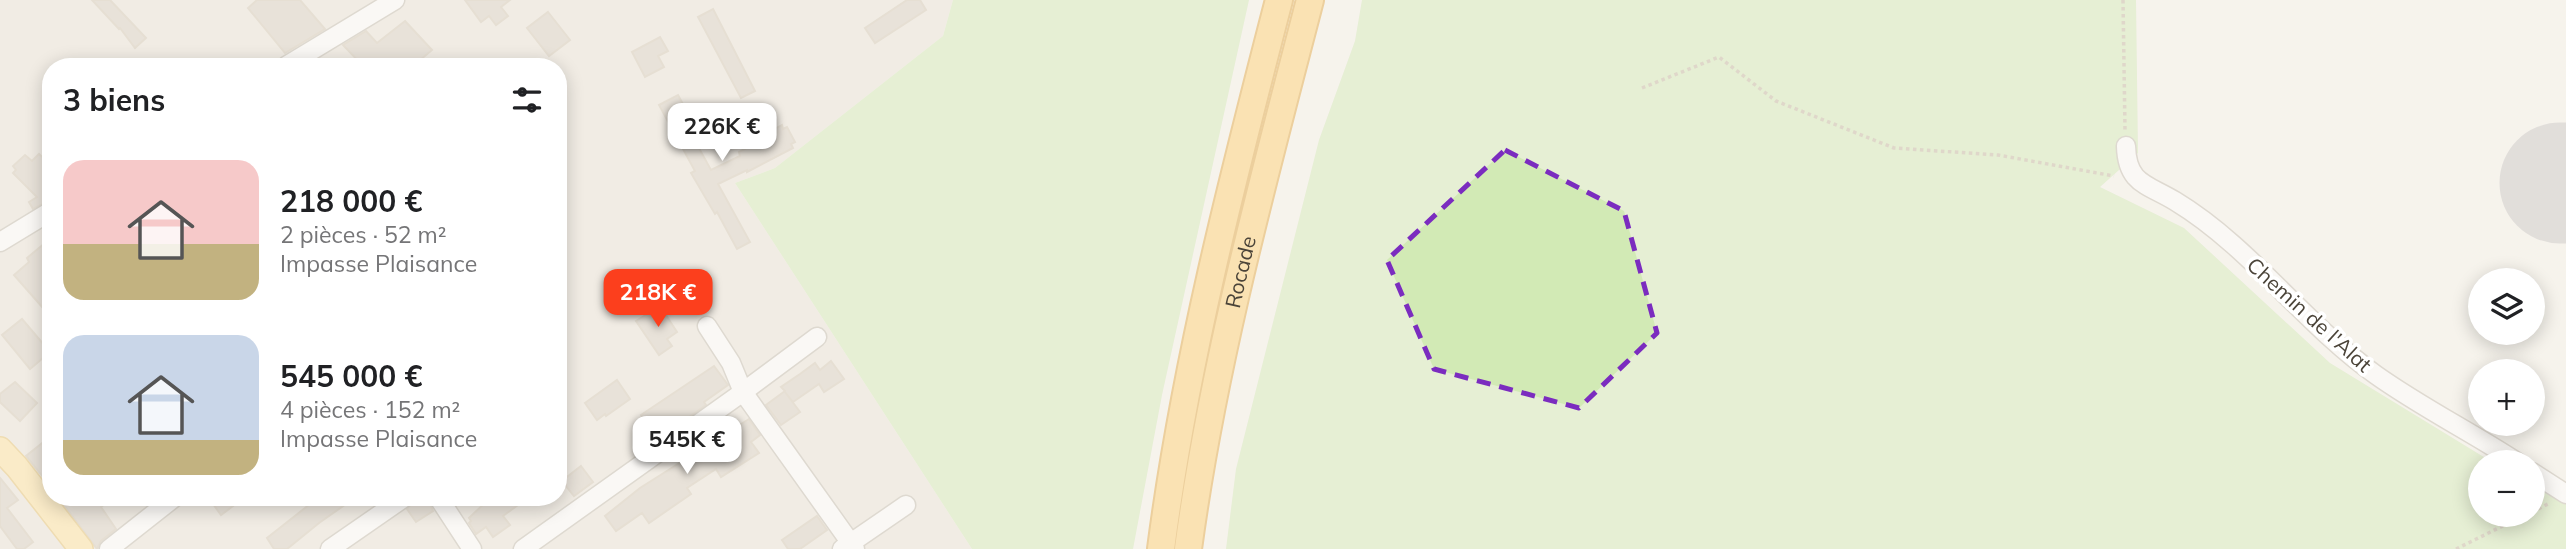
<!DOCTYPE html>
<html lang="fr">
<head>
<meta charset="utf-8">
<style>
	:root { --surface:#fff; --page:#f6f6f6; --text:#202124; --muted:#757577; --accent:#fc3f1d }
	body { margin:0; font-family:Mulish,sans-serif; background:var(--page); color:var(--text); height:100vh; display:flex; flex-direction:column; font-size:26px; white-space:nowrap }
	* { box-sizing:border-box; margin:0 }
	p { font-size:23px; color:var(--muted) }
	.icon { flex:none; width:38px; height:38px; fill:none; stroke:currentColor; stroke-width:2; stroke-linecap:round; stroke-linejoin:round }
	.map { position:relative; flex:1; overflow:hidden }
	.panel { position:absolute; left:42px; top:58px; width:525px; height:448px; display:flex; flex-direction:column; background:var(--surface); border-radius:28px; box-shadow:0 4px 18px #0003 }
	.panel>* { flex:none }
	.tools { position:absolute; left:2468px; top:268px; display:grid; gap:14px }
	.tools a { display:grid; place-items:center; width:77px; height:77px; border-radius:50%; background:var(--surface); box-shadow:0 4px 18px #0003; font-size:35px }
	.price { position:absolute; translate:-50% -60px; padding:0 16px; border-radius:14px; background:#fff; color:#222; font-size:23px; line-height:46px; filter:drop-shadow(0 2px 4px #0008) }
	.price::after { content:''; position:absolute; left:50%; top:42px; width:21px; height:16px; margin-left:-10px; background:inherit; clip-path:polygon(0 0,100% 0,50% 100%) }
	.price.current { background:var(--accent); color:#fff }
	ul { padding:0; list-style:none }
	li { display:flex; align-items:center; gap:21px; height:175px; padding:0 21px }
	li span { display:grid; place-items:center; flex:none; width:196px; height:140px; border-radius:21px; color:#555 }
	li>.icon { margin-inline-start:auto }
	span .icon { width:84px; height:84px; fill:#fffc; stroke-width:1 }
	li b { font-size:30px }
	h2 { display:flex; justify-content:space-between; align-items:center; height:84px; padding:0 21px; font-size:30px }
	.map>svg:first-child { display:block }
</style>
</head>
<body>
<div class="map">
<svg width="2566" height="549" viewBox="0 0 2566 549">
	<rect width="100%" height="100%" fill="#f6f3ec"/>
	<path fill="#eae5da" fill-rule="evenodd" d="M 0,0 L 953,0 L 943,36 L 775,168 L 735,183 L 972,549 L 0,549 ZM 51,66 L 558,66 L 558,497 L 51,497 Z"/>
	<g fill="#d2eab5">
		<path d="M 953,0 L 1249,0 L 1162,395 L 1133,549 L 972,549 L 735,183 L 775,168 L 943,36 Z"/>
		<path d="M 1362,0 L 2136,0 L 2138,153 L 2100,187 L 2184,228 L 2330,363 L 2492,462 L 2480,462 L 2480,514 L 2532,514 L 2532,486 L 2552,484 L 2566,493 L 2566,549 L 1226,549 L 1236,469 L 1319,140 L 1355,41 Z"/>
	</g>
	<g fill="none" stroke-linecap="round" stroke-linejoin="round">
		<path stroke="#c8c6c3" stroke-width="121" d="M 2560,183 L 2566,183"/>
	</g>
	<g fill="#d8cfc1" stroke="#d3c7b4" stroke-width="2">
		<path d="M 92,0 L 110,0 L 146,38 L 135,48 L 120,28 L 119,29 Z"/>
		<path d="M 257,0 L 300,0 L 325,29 L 285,53 L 248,8 Z"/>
		<path d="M 465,0 L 510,0 L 501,7 L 508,16 L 496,25 L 489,16 L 481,22 Z"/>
		<path d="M 907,0 L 920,0 L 926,10 L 875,43 L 865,28 Z"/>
		<path d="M 713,9 L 755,91 L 741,98 L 698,17 Z"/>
		<path d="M 548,12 L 570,40 L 549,56 L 527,28 Z"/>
		<path d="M 405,21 L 432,50 L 413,66 L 363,66 L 343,45 L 366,31 L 377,43 Z"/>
		<path d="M 660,37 L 668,51 L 658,56 L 664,67 L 645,77 L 632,52 Z"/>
		<path d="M 678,95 L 685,108 L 689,107 L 696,120 L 699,128 L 690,132 L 711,170 L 740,156 L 739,152 L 771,135 L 769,132 L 782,125 L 783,129 L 787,127 L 795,142 L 791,144 L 793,148 L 747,172 L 747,170 L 718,184 L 750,242 L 737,249 L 717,212 L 715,214 L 691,173 L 695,171 L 659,105 Z"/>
		<path d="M 39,154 L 51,165 L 51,200 L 33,209 L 29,202 L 37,197 L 13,173 L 16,170 L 13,166 L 25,155 L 32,161 Z"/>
		<path d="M 51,224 L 51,317 L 14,275 L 29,262 L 27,258 L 51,238 L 45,228 Z"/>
		<path d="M 660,306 L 677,332 L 667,339 L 672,346 L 659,355 L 636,321 Z"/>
		<path d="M 22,319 L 50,352 L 30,369 L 2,335 Z"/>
		<path d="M 831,361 L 844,379 L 824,392 L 819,384 L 793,402 L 785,392 L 800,412 L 781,425 L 766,405 L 785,391 L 781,387 L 800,374 L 815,363 L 820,370 Z"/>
		<path d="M 714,366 L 728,385 L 704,402 L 706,405 L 658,439 L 641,415 Z"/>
		<path d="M 617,380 L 630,399 L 606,416 L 605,414 L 597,420 L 585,403 Z"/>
		<path d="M 15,382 L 37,403 L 20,421 L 0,402 L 0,394 Z"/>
		<path d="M 749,419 L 760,435 L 751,442 L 759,453 L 721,477 L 716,469 L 687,488 L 691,494 L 649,523 L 642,513 L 616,531 L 605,516 L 640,488 Z"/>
		<path d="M 51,436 L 51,487 L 26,456 Z"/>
		<path d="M 581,466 L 593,482 L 574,496 L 562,481 Z"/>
		<path d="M 0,478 L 18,500 L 7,508 L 33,542 L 24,549 L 17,549 L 0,526 Z"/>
		<path d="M 58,497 L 114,497 L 101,507 L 116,529 L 101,541 L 97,549 Z"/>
		<path d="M 208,497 L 245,497 L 221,515 Z"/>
		<path d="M 319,497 L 356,497 L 319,523 L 287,549 L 274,549 L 267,538 Z"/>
		<path d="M 427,497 L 433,511 L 416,522 L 407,509 L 417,497 Z"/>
		<path d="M 505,497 L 529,497 L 503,516 L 510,525 L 493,537 L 486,527 L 476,534 L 469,523 L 471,521 L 469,518 L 488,500 L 499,502 Z"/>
		<path d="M 817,516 L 827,530 L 800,549 L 788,549 L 782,540 Z"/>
	</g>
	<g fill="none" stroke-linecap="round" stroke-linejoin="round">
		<g stroke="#c2bbae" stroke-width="21">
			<g id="minor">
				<path d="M 286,66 L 395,0"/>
				<path d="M 2126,146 C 2127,184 2147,184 2175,201 C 2251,247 2304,324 2376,375 C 2421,407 2471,432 2517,462"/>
				<path d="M 0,242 L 51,211"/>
				<path d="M 707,326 L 731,363 L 743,392 L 817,337"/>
				<path d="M 2532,472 L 2566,494"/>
				<path d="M 438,497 L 472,549"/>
				<path d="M 109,549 L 175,497"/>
				<path d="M 330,549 L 405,497"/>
				<path d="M 523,549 L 743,392 L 855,549"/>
				<path d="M 842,549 L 906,505"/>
			</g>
		</g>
		<g stroke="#e6c16a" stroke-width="26">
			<path id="major" d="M 0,449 L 17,467 L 81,549"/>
		</g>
		<g stroke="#e0a43c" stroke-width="30">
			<g id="highway">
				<path d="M 1161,549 C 1185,363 1232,181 1279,0"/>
				<path id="s1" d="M 1188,549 C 1213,363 1263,181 1310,0"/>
			</g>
		</g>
		<g stroke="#c4b79f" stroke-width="3.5" stroke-dasharray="3.5 3.5" stroke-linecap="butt">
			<path d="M 2123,0 L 2125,130"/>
			<path d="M 1642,88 L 1719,57 L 1776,101 L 1894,148 L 1998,155 L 2114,176"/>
			<path d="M 2532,512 L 2548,504"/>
			<path d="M 2456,549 L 2527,514"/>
		</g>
		<use href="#minor" stroke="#fff" stroke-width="18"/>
		<use href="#major" stroke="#ffe39c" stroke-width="23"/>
		<use href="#highway" stroke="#ffcf6e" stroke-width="26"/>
	</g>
	<path d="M0 0H2566V549H0ZM 1505,150 L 1624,211 L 1657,333 L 1579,408 L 1434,369 L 1387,260 Z" fill="#f6f3ec" fill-opacity=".55" fill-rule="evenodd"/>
	<path fill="none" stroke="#7b2cbf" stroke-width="5" stroke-dasharray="14 9" stroke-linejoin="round" d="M 1505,150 L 1624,211 L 1657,333 L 1579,408 L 1434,369 L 1387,260 Z"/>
	<g text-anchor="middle" stroke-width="7" stroke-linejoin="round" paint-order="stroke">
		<g font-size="21" fill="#4b4439" stroke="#fff">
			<text dy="7" stroke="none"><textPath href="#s1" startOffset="282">Rocade</textPath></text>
			<text transform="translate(2309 315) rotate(42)" y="7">Chemin de l'Alat</text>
		</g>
	</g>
</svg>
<div class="tools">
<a><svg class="icon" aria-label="layers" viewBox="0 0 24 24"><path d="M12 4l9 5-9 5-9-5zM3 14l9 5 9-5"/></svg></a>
<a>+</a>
<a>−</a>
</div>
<b class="price" style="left:722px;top:163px">226K €</b>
<b class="price current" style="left:658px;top:329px">218K €</b>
<b class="price" style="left:687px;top:476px">545K €</b>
<section class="panel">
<h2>3 biens<svg class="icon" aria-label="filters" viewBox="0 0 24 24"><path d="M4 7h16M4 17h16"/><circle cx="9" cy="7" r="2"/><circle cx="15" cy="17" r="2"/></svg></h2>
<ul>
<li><span style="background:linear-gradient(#f6c9c9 60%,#c2b280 0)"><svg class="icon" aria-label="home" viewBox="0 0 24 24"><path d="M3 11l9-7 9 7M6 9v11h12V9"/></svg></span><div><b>218 000 €</b><p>2 pièces · 52 m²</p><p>Impasse Plaisance</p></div></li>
<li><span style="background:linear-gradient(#c9d6e8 75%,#c2b280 0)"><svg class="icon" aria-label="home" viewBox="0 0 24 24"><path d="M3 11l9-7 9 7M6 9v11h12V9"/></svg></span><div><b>545 000 €</b><p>4 pièces · 152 m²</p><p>Impasse Plaisance</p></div></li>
</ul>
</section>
</div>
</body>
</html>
